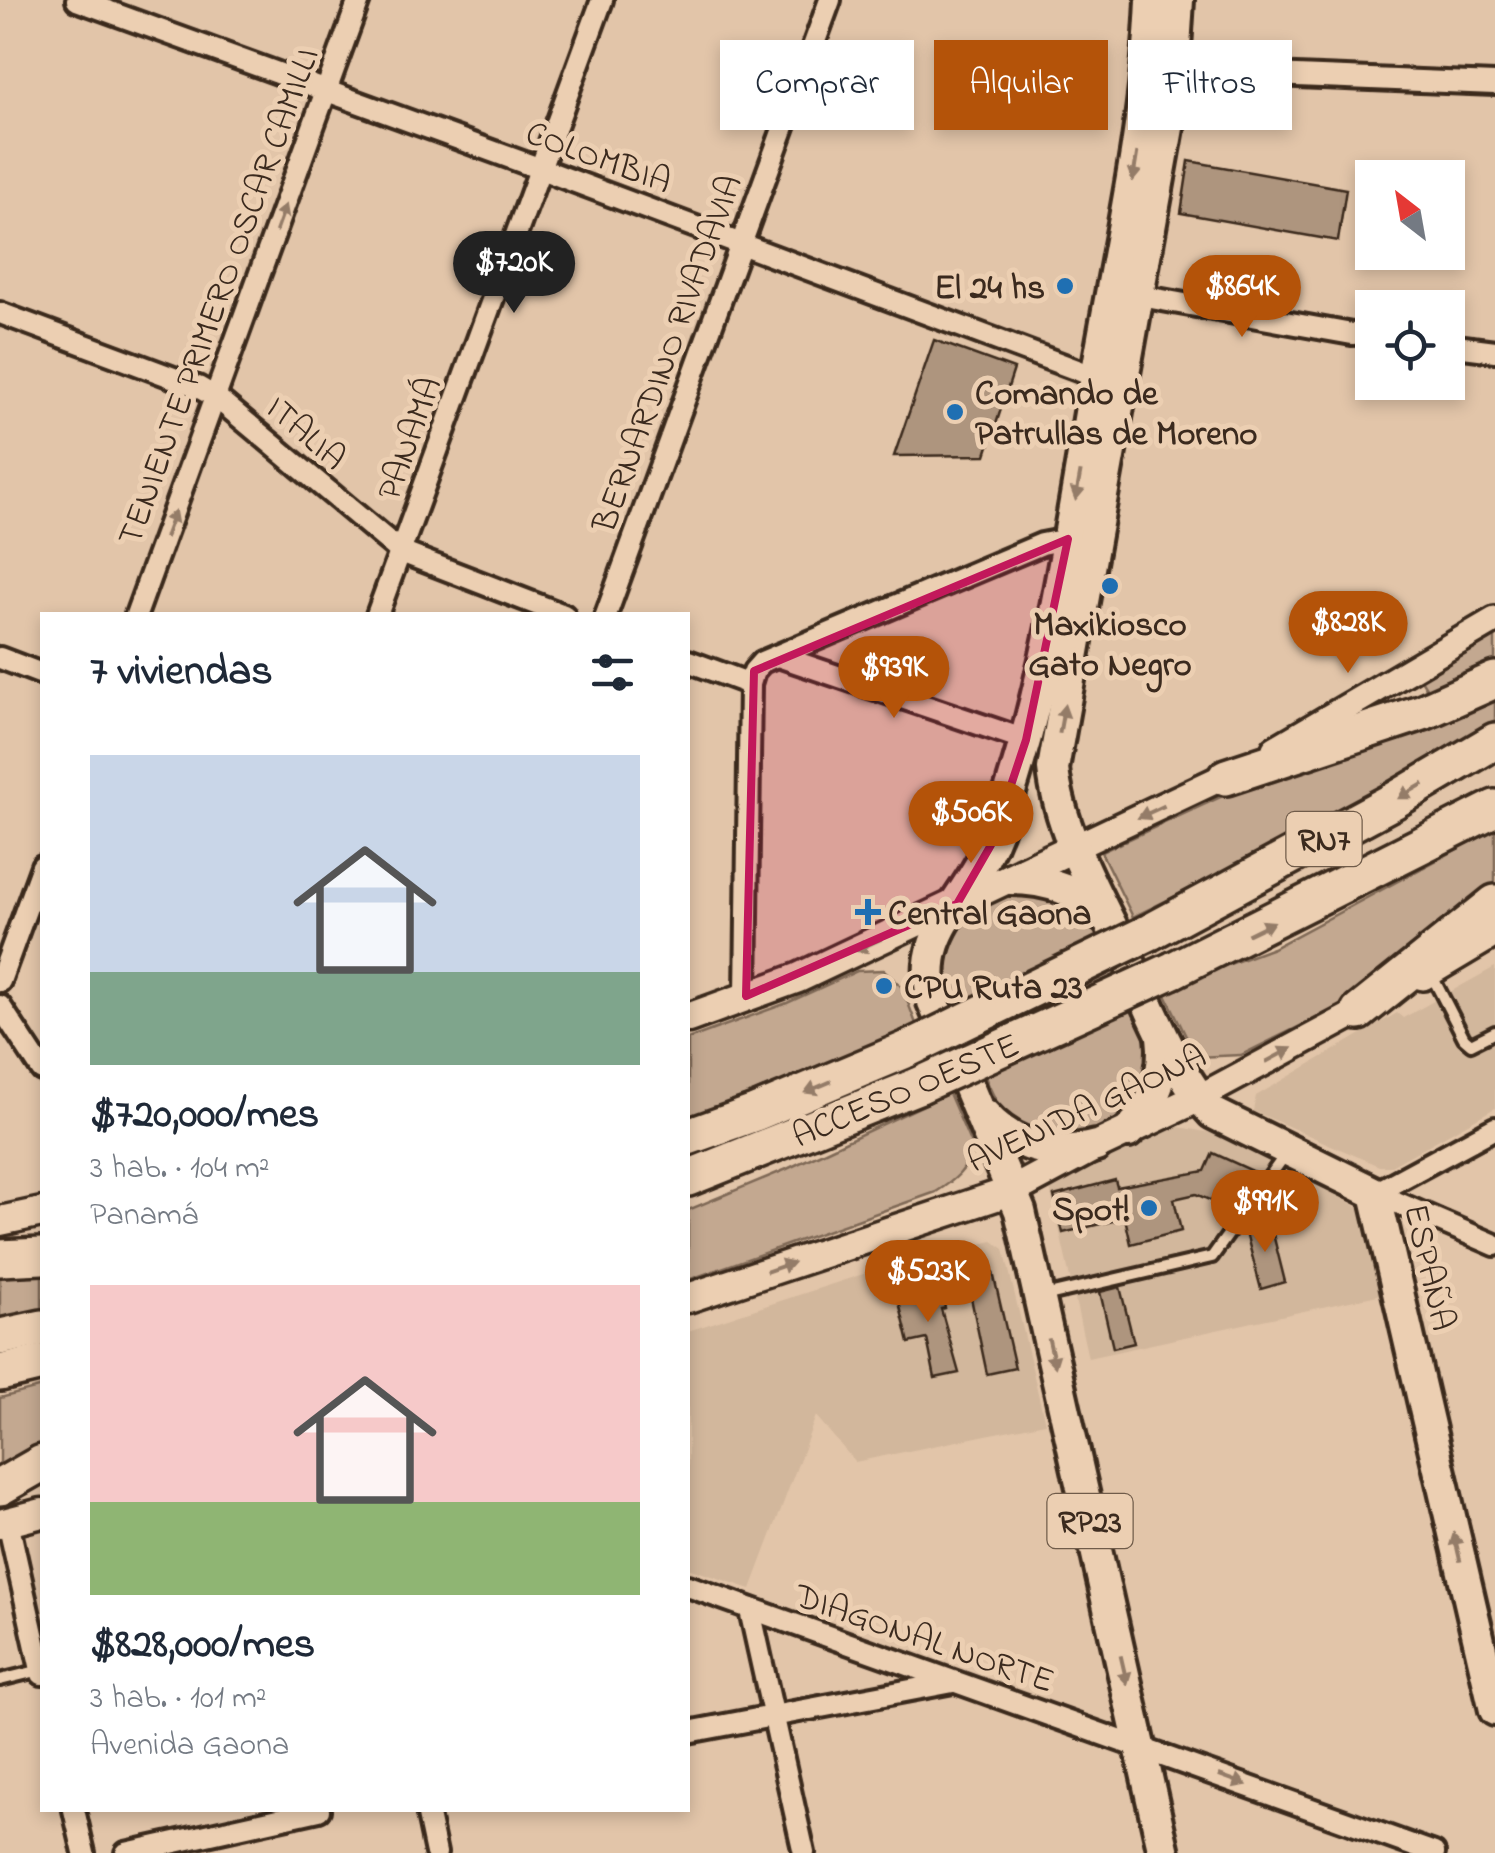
<!DOCTYPE html>
<html lang="es">
<head>
<meta charset="utf-8">
<style>
	:root { --surface:#fff; --page:#f2f2f3; --text:#1f2937; --muted:#747a83; --accent:#b45309 }
	body { margin:0; font-family:"Indie Flower",sans-serif; background:var(--page); color:var(--text); height:100vh; display:flex; flex-direction:column; font-size:38px; white-space:nowrap }
	* { box-sizing:border-box; margin:0 }
	p { font-size:32px; color:var(--muted) }
	.icon { flex:none; width:55px; height:55px; fill:none; stroke:currentColor; stroke-width:2; stroke-linecap:round; stroke-linejoin:round }
	.map { position:relative; flex:1; overflow:hidden }
	.details { position:absolute; left:40px; top:612px; width:650px; height:1200px; display:flex; flex-direction:column; background:var(--surface); border-radius:0px; box-shadow:0 5px 15px #0003 }
	.details>* { flex:none }
	.guide { position:absolute; left:720px; top:40px; width:625px; height:90px; display:flex; gap:20px }
	.needle { width:65px; rotate:329deg }
	.buttons { position:absolute; left:1355px; top:160px; display:grid; gap:20px }
	.buttons a { display:grid; place-items:center; width:110px; height:110px; border-radius:0px; background:var(--surface); box-shadow:0 5px 15px #0003; font-size:50px }
	.price { position:absolute; translate:-50% -85px; padding:0 22px; border-radius:35px; background:var(--accent); color:#fff; font-size:32px; line-height:65px; filter:drop-shadow(0 2px 5px #0008) }
	.price::after { content:''; position:absolute; left:50%; top:60px; width:30px; height:22px; margin-left:-15px; background:inherit; clip-path:polygon(0 0,100% 0,50% 100%) }
	.price.active { background:#222; color:#fff }
	ul { padding:0; list-style:none }
	li { display:grid; align-content:center; gap:20px; height:530px; padding:0 50px }
	li span { display:grid; place-items:center; height:310px; border-radius:0px; color:#555 }
	li>.icon { margin-inline-start:auto }
	span .icon { width:180px; height:180px; fill:#fffc; stroke-width:1 }
	li b { font-size:42px }
	h2 { display:flex; justify-content:space-between; align-items:center; height:120px; padding:0 50px; font-size:42px }
	.tag { padding:0 35px; border-radius:0px; background:var(--surface); box-shadow:0 5px 15px #0003; font-size:35px; line-height:90px }
	.tag.active { background:var(--accent); color:#fff }
	.map>svg:first-child { display:block }
</style>
</head>
<body>
<div class="map">
<svg width="1495" height="1853" viewBox="0 0 1495 1853">
	<rect width="100%" height="100%" fill="#e2c5a9"/>
	<filter id="ink" filterUnits="userSpaceOnUse"><feTurbulence type="fractalNoise" baseFrequency=".01" numOctaves="2"/><feDisplacementMap in="SourceGraphic" scale="20" xChannelSelector="R" yChannelSelector="G"/><feConvolveMatrix kernelMatrix="1 2 1 2 8 2 1 2 1" color-interpolation-filters="sRGB"/></filter>
	<g filter="url(#ink)">
		<g fill="#d2b79c">
			<path d="M 1495,967 L 1495,1108 L 1391,1166 L 1379,1166 L 1253,1111 L 1256,1096 L 1397,1013 L 1403,1018 Z"/>
			<path d="M 1173,1126 L 1223,1135 L 1369,1213 L 1387,1293 L 1088,1358 L 1050,1188 Z"/>
			<path d="M 993,1241 L 1004,1249 L 1045,1423 L 855,1462 L 816,1416 L 751,1589 L 688,1568 L 688,1331 L 891,1265 Z"/>
		</g>
		<g fill="#c3a890" stroke="#7f6957" stroke-width="2.5">
			<path d="M 1495,633 L 1495,670 L 1431,696 L 1420,678 Z"/>
			<path d="M 1495,691 L 1495,720 C 1378,792 1257,857 1133,917 L 1101,852 L 1266,776 Z"/>
			<path d="M 1495,829 L 1495,891 L 1390,976 L 1343,1005 L 1241,1055 L 1196,1057 L 1166,995 L 1189,979 L 1273,948 Z"/>
			<path d="M 1018,886 L 1089,910 L 1156,1040 L 1135,1117 L 1069,1145 C 1053,1139 1033,1134 1018,1126 C 997,1113 988,1082 978,1061 C 939,975 917,934 1018,886 Z"/>
			<path d="M 884,970 L 902,987 L 918,1029 L 688,1118 L 688,1039 L 787,1003 L 857,971 Z"/>
			<path d="M 949,1093 L 973,1149 C 966,1171 955,1180 936,1192 L 688,1280 L 688,1210 L 787,1169 Z"/>
			<path d="M 42,1266 L 42,1315 L 0,1323 L 0,1269 Z"/>
			<path d="M 42,1387 L 42,1452 L 0,1477 L 0,1398 Z"/>
		</g>
		<g fill="#ae957e" stroke="#3b2a1e" stroke-width="2.5">
			<path d="M 1189,161 L 1346,189 L 1338,241 L 1181,213 Z"/>
			<path d="M 934,340 L 1014,369 L 986,455 L 894,456 Z"/>
			<path d="M 1213,1153 L 1255,1172 L 1234,1211 L 1196,1194 L 1174,1199 L 1181,1231 L 1131,1244 L 1125,1218 L 1063,1233 L 1054,1196 L 1115,1180 L 1117,1187 L 1205,1171 Z"/>
			<path d="M 1270,1222 L 1285,1282 L 1261,1289 L 1245,1229 Z"/>
			<path d="M 992,1268 L 1015,1368 L 987,1374 L 966,1274 Z"/>
			<path d="M 934,1281 L 936,1291 L 941,1290 L 945,1308 L 941,1309 L 959,1373 L 935,1378 L 927,1339 L 909,1343 L 896,1290 Z"/>
			<path d="M 1120,1287 L 1134,1343 L 1113,1348 L 1100,1292 Z"/>
		</g>
		<g fill="none" stroke-linecap="round" stroke-linejoin="round">
			<g stroke="#3b2a1e" stroke-width="18">
				<g id="service">
					<path d="M 1431,974 L 1464,1038 L 1471,1044 L 1495,1032"/>
					<path d="M 1044,1296 L 1212,1257 L 1285,1155"/>
					<path d="M 0,1680 L 41,1670"/>
				</g>
			</g>
			<g stroke="#3b2a1e" stroke-width="28">
				<g id="minor">
					<path d="M 77,0 L 541,169 L 1096,377"/>
					<path d="M 1174,71 L 1495,84"/>
					<path d="M 1140,296 L 1352,334 L 1372,333"/>
					<path d="M 0,313 L 198,387 L 217,398 L 401,552 L 564,615"/>
					<path d="M 1448,345 L 1495,351"/>
					<path d="M 136,615 L 359,0"/>
					<path d="M 377,615 L 602,0"/>
					<path d="M 606,615 L 830,0"/>
					<path d="M 778,656 L 1026,740"/>
					<path d="M 0,658 L 42,674"/>
					<path d="M 688,661 L 750,684"/>
					<path d="M 0,981 L 42,866"/>
					<path d="M 746,996 L 750,684 L 754,671 L 762,662 L 1042,544 L 1068,539"/>
					<path d="M 0,1006 L 42,1070"/>
					<path d="M 1375,1193 L 1495,1128"/>
					<path d="M 1375,1193 L 1495,1245"/>
					<path d="M 8,1522 L 42,1674"/>
					<path d="M 688,1586 L 1434,1853"/>
					<path d="M 750,1610 L 804,1853"/>
					<path d="M 688,1732 L 953,1682"/>
					<path d="M 74,1810 L 84,1853"/>
					<path d="M 427,1810 L 436,1853"/>
					<path d="M 126,1853 L 319,1810"/>
				</g>
			</g>
			<g stroke="#3b2a1e" stroke-width="32">
				<g id="tertiary">
					<path d="M 1275,749 L 1495,620"/>
					<path d="M 1075,847 L 1240,769"/>
					<path d="M 1423,977 L 1495,934"/>
					<path d="M 1198,1098 L 1375,1003"/>
				</g>
			</g>
			<g stroke="#3b2a1e" stroke-width="35">
				<g id="secondary">
					<path d="M 688,1018 L 798,978 L 1075,847"/>
					<path d="M 0,1221 L 42,1212"/>
					<path d="M 688,1298 L 1014,1190 L 1096,1146 L 1198,1098"/>
					<path d="M 0,1524 L 42,1513"/>
				</g>
			</g>
			<g stroke="#3b2a1e" stroke-width="38">
				<g id="primary">
					<path d="M 1152,0 C 1147,125 1119,244 1098,366 C 1072,515 1052,667 1004,810 C 997,832 988,853 976,872 C 948,919 919,943 933,1002 L 1020,1211 L 1164,1853"/>
					<path d="M 1178,0 L 1171,111 L 1053,769 C 1060,835 1100,900 1128,960 C 1152,1011 1174,1072 1213,1113 L 1375,1193 L 1495,1710"/>
					<path d="M 1010,879 C 1047,879 1079,889 1104,917"/>
					<path d="M 984,1114 C 1013,1147 1054,1157 1096,1146"/>
					<path d="M 1128,1132 C 1154,1105 1167,1073 1162,1036"/>
				</g>
			</g>
			<g stroke="#3b2a1e" stroke-width="42">
				<g id="motorway">
					<path d="M 1226,777 L 1423,712 L 1495,680"/>
					<path d="M 1150,932 L 1395,800 L 1495,741"/>
					<path d="M 1173,970 L 1495,808"/>
					<path d="M 1359,1012 L 1495,903"/>
					<path d="M 688,1137 L 755,1113 L 908,1049"/>
					<path d="M 688,1178 L 920,1085"/>
					<path d="M 0,1258 L 42,1256"/>
					<path d="M 0,1337 L 42,1328"/>
					<path d="M 0,1373 L 42,1363"/>
					<path d="M 0,1487 L 42,1463"/>
				</g>
			</g>
			<use href="#service" stroke="#eccfb2" stroke-width="10"/>
			<use href="#minor" stroke="#eccfb2" stroke-width="20"/>
			<use href="#tertiary" stroke="#eccfb2" stroke-width="25"/>
			<use href="#secondary" stroke="#eccfb2" stroke-width="28"/>
			<use href="#primary" stroke="#eccfb2" stroke-width="30"/>
			<use href="#motorway" stroke="#eccfb2" stroke-width="35"/>
			<g stroke="#3b2a1e" stroke-width="42" stroke-linecap="butt">
				<g id="motorway-bridge">
					<path d="M 908,1049 L 1150,932"/>
					<path d="M 920,1085 L 1173,970"/>
				</g>
			</g>
			<use href="#motorway-bridge" stroke="#eccfb2" stroke-width="35"/>
		</g>
		<defs><path id="oneway-solid" d="M-6-.8H1V-3.2L6.5 0L1 3.2V.8H-6Z" transform="scale(2.5)"/></defs>
		<g fill="#947c68">
			<use href="#oneway-solid" transform="translate(1135 167) rotate(99)"/>
			<use href="#oneway-solid" transform="translate(281 218) rotate(-70)"/>
			<use href="#oneway-solid" transform="translate(1078 486) rotate(100)"/>
			<use href="#oneway-solid" transform="translate(170 524) rotate(-70)"/>
			<use href="#oneway-solid" transform="translate(1062 719) rotate(-80)"/>
			<use href="#oneway-solid" transform="translate(1411 791) rotate(150)"/>
			<use href="#oneway-solid" transform="translate(1151 812) rotate(155)"/>
			<use href="#oneway-solid" transform="translate(1261 928) rotate(-26)"/>
			<use href="#oneway-solid" transform="translate(868 945) rotate(155)"/>
			<use href="#oneway-solid" transform="translate(1279 1055) rotate(-28)"/>
			<use href="#oneway-solid" transform="translate(818 1087) rotate(157)"/>
			<use href="#oneway-solid" transform="translate(780 1267) rotate(-19)"/>
			<use href="#oneway-solid" transform="translate(1052 1353) rotate(77)"/>
			<use href="#oneway-solid" transform="translate(1457 1547) rotate(-103)"/>
			<use href="#oneway-solid" transform="translate(1124 1670) rotate(77)"/>
			<use href="#oneway-solid" transform="translate(1233 1780) rotate(20)"/>
		</g>
	</g>
	<path fill="#c2185b" fill-opacity="0.2" stroke="#c2185b" stroke-width="8" stroke-linejoin="round" d="M 1068,539 L 1026,740 L 991,845 L 957,904 L 746,996 L 754,671 Z"/>
	<g fill="#1f6fb2" stroke="#eccfb2" stroke-width="4">
		<circle cx="1065" cy="286" r="10"/>
		<circle cx="955" cy="412" r="10"/>
		<circle cx="1110" cy="586" r="10"/>
		<path d="M863 897h10v10h10v10h-10v10h-10v-10h-10v-10h10z"/>
		<circle cx="884" cy="986" r="10"/>
		<circle cx="1149" cy="1208" r="10"/>
	</g>
	<g text-anchor="middle" stroke-width="10" stroke-linejoin="round" paint-order="stroke">
		<g fill="#eccfb2" stroke="#705c4a" stroke-width="2.5">
			<rect x="1286.5" y="812" width="75" height="54" rx="8"/>
			<rect x="1047.5" y="1494" width="85" height="54" rx="8"/>
		</g>
		<g font-size="32" font-weight="bold" fill="#3b2a1e">
			<text x="1324" y="850">RN7</text>
			<text x="1090" y="1532">RP23</text>
		</g>
		<g font-size="35" fill="#3b2a1e" stroke="#eccfb2">
			<text transform="translate(599 156) rotate(20)" y="12">COLOMBIA</text>
			<text transform="translate(217 296) rotate(-70)" y="12">TENIENTE PRIMERO OSCAR CAMILLI</text>
			<text transform="translate(666 353) rotate(-70)" y="12">BERNARDINO RIVADAVIA</text>
			<text transform="translate(307 432) rotate(41)" y="12">ITALIA</text>
			<text transform="translate(408 438) rotate(-70)" y="12">PANAMÁ</text>
			<text transform="translate(905 1089) rotate(-23)" y="12">ACCESO OESTE</text>
			<text transform="translate(1086 1107) rotate(-25)" y="12">AVENIDA GAONA</text>
			<text transform="translate(1431 1267) rotate(77)" y="12">ESPAÑA</text>
			<text transform="translate(925 1637) rotate(19)" y="12">DIAGONAL NORTE</text>
		</g>
		<g font-size="35" font-weight="bold" fill="#3b2a1e" stroke="#eccfb2" text-anchor="start">
			<text x="1045" y="298" text-anchor="end">El 24 hs</text>
			<text x="975" y="404">Comando de<tspan x="975" dy="40">Patrullas de Moreno</tspan></text>
			<text x="1110" y="635" text-anchor="middle">Maxikiosco<tspan x="1110" dy="40">Gato Negro</tspan></text>
			<text x="888" y="924">Central Gaona</text>
			<text x="904" y="998">CPU Ruta 23</text>
			<text x="1129" y="1220" text-anchor="end">Spot!</text>
		</g>
	</g>
</svg>
<div class="buttons">
<a><svg class="needle" viewBox="-14 -14 28 28"><path d="M0-13l5 13h-10z" fill="#e53935"/><path d="M0 13l5-13h-10z" fill="#747a83"/></svg></a>
<a><svg class="icon" aria-label="locate" viewBox="0 0 24 24"><circle cx="12" cy="12" r="6"/><path d="M12 2v4M12 18v4M2 12h4M18 12h4"/></svg></a>
</div>
<b class="price active" style="left:514px;top:316px">$720K</b>
<b class="price" style="left:1242px;top:340px">$864K</b>
<b class="price" style="left:1348px;top:676px">$828K</b>
<b class="price" style="left:894px;top:721px">$939K</b>
<b class="price" style="left:971px;top:866px">$506K</b>
<b class="price" style="left:1265px;top:1255px">$991K</b>
<b class="price" style="left:928px;top:1325px">$523K</b>
<div class="guide">
<a class="tag">Comprar</a>
<a class="tag active">Alquilar</a>
<a class="tag">Filtros</a>
</div>
<section class="details">
<h2>7 viviendas<svg class="icon" aria-label="filters" viewBox="0 0 24 24"><path d="M4 7h16M4 17h16"/><circle cx="9" cy="7" r="2"/><circle cx="15" cy="17" r="2"/></svg></h2>
<ul>
<li><span style="background:linear-gradient(#c9d6e8 70%,#7fa58c 0)"><svg class="icon" aria-label="home" viewBox="0 0 24 24"><path d="M3 11l9-7 9 7M6 9v11h12V9"/></svg></span><div><b>$720,000/mes</b><p>3 hab. · 104 m²</p><p>Panamá</p></div></li>
<li><span style="background:linear-gradient(#f6c9c9 70%,#8fb573 0)"><svg class="icon" aria-label="home" viewBox="0 0 24 24"><path d="M3 11l9-7 9 7M6 9v11h12V9"/></svg></span><div><b>$828,000/mes</b><p>3 hab. · 101 m²</p><p>Avenida Gaona</p></div></li>
</ul>
</section>
</div>
</body>
</html>
